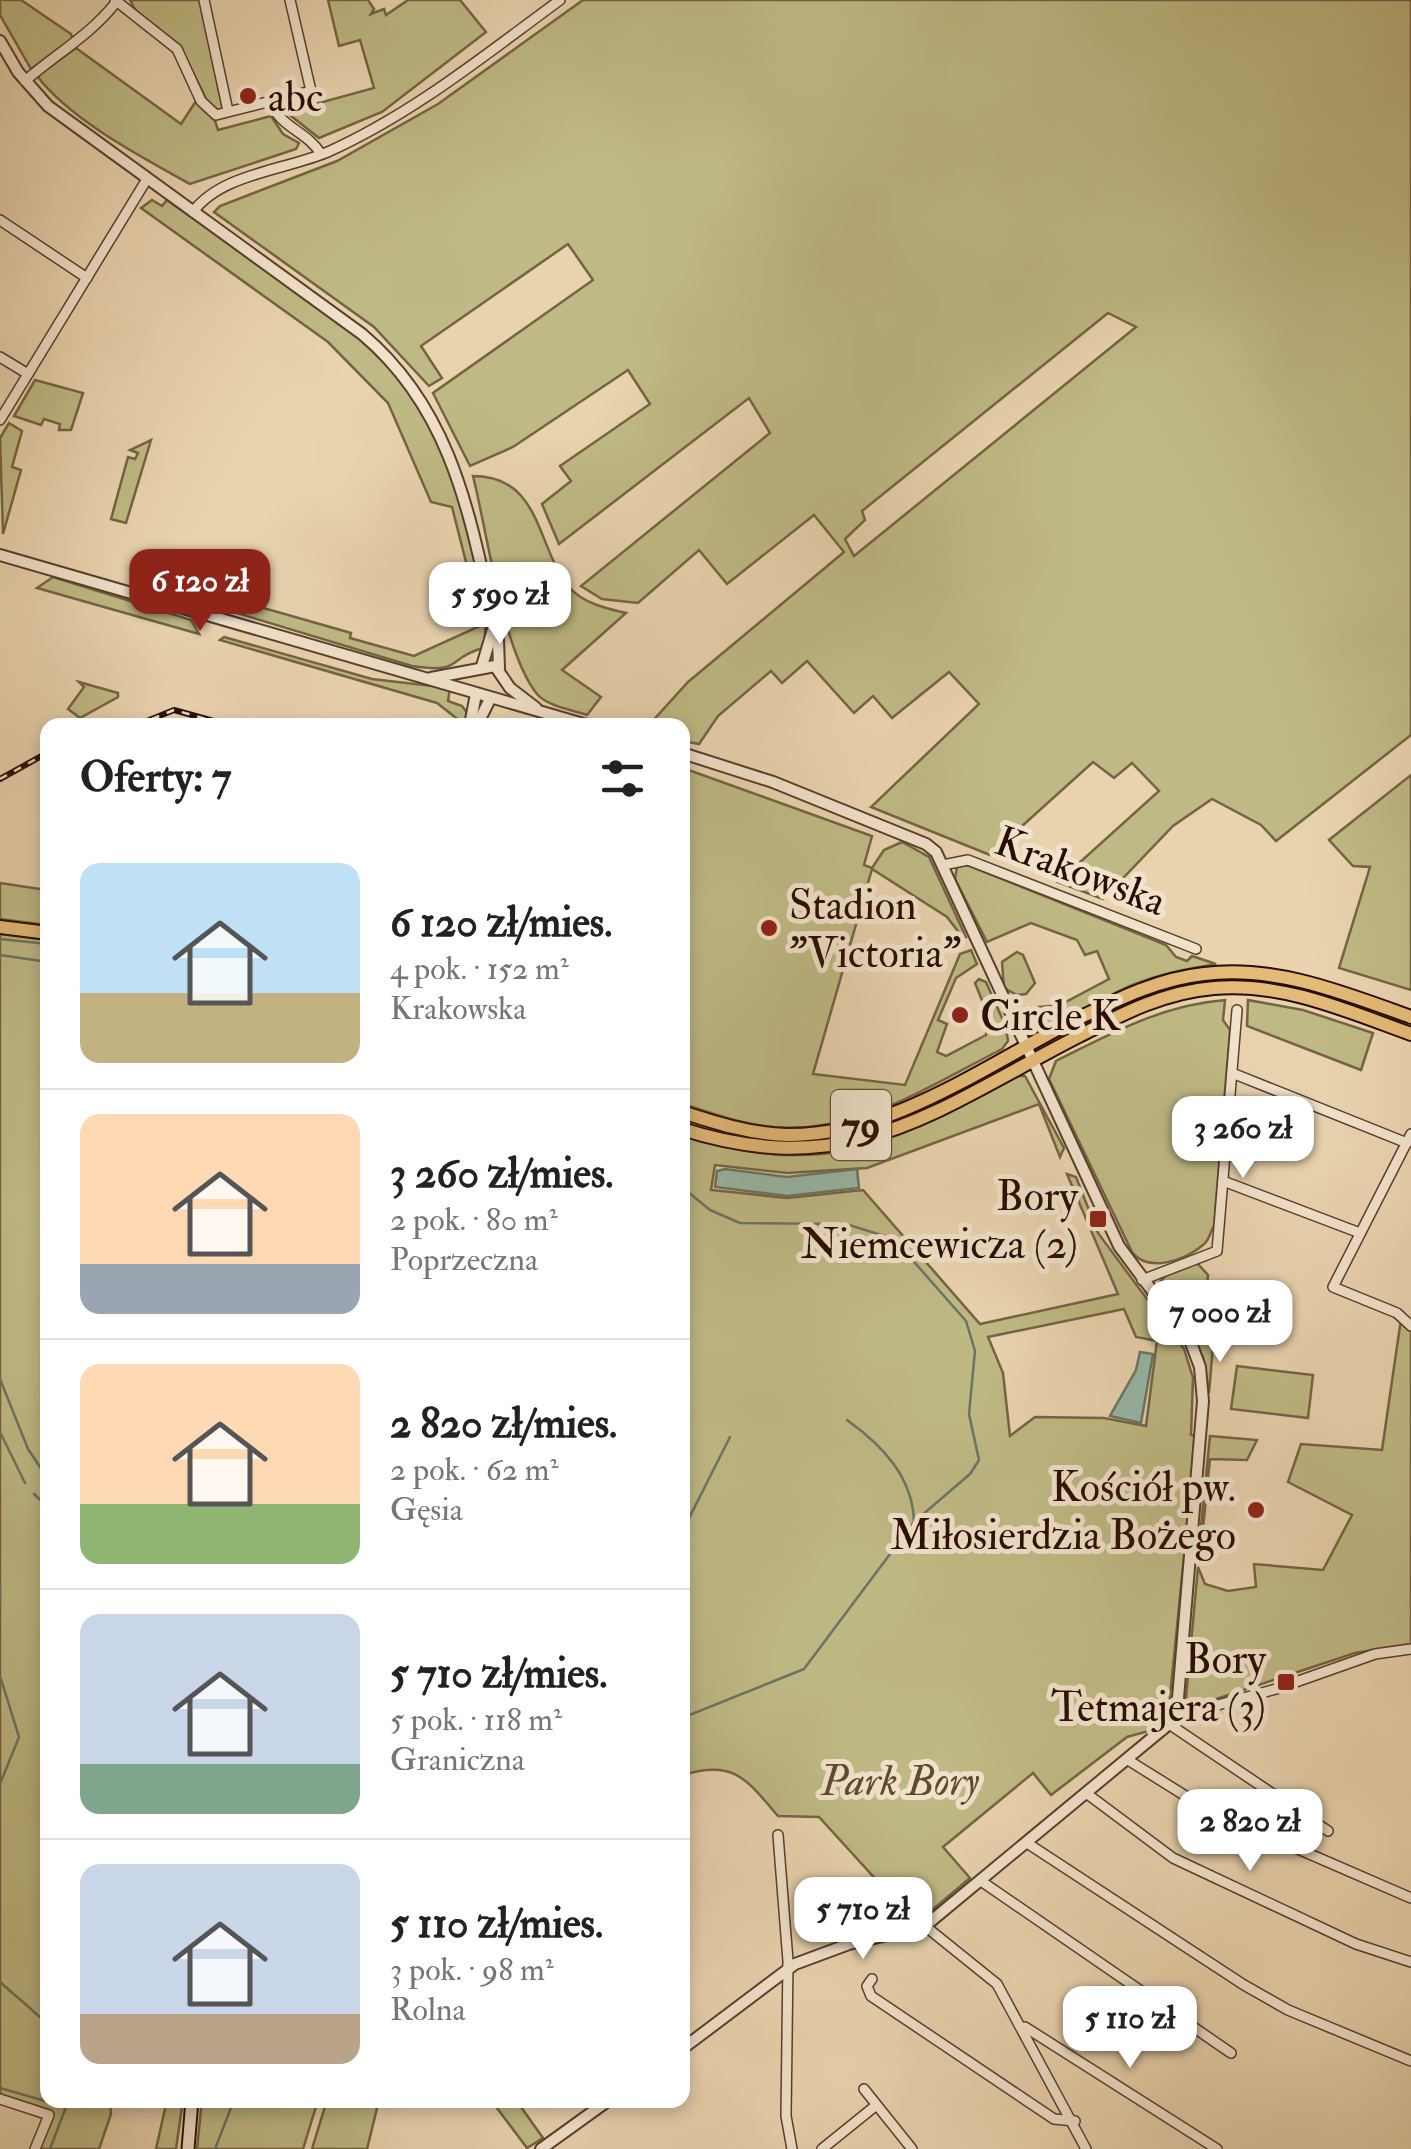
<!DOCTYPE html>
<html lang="pl">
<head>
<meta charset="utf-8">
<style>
	:root { --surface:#fff; --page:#f2f2f2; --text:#222; --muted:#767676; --line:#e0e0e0; --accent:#8f2418 }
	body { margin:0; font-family:"IM FELL Double Pica",serif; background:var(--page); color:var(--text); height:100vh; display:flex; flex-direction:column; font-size:38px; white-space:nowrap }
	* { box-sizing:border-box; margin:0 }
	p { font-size:32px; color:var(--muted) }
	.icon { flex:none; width:55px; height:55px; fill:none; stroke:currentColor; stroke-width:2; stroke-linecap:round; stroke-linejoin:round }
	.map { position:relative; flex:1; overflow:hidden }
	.sheet { position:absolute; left:40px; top:718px; width:650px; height:1390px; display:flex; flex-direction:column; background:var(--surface); border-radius:20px; box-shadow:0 5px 15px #0003 }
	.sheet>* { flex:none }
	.price { position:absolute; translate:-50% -85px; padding:0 22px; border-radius:20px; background:#fff; color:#222; font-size:32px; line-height:65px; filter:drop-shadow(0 2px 5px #0008) }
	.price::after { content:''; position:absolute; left:50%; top:60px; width:30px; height:22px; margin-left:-15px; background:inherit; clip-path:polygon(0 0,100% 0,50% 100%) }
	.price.on { background:var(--accent); color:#fff }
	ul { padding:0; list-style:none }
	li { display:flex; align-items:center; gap:30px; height:250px; padding:0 40px }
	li+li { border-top:2px solid var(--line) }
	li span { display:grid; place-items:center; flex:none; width:280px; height:200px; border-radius:20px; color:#555 }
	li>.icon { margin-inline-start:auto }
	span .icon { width:120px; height:120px; fill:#fffc; stroke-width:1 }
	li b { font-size:42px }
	h2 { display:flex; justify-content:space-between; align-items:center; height:120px; padding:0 40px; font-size:42px }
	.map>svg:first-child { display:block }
</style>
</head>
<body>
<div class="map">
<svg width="1411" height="2149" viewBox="0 0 1411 2149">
	<rect width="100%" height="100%" fill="#e9d3af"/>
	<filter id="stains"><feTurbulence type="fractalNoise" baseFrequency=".002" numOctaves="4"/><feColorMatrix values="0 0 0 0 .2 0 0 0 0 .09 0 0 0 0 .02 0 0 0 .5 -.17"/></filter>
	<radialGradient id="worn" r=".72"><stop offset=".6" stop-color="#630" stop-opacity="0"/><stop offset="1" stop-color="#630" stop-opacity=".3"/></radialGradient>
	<g fill="#bfba85" stroke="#746442" stroke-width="2.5" fill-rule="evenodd">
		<path d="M 0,0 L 21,0 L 71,34 L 73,40 L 31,69 L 0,15 Z"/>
		<path d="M 130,0 L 200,0 L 223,109 L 212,112 L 218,130 L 271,116 L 283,134 L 299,143 L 296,149 L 190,184 C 140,156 72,121 37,76 L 76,48 L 181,124 L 196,101 L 205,97 L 181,48 L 135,10 Z"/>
		<path d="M 328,0 L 368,0 L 374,9 L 371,14 L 384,9 L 386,15 L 408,0 L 460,0 L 486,32 L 382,112 L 319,138 L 286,112 L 374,88 L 360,40 L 339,46 Z"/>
		<path d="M 583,0 L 1411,0 L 1411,735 L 1276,841 L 1261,825 L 1212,799 L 1173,826 L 1103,899 L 1058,882 L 1159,791 L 1132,763 L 1114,778 L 1093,762 L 990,855 L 871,807 L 979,704 L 949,672 L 892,718 L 873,696 L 854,713 L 807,661 L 782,683 L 771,671 L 718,716 L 699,744 L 683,741 L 682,725 L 649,725 L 688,682 L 844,552 L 814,515 L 727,584 L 699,550 L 638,603 L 602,599 L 581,586 L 770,433 L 749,398 L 559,544 L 542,504 L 571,481 L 560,466 L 650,404 L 628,370 L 513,447 L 470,466 L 433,393 L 593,280 L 568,244 L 421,346 L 442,378 L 429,386 L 374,327 L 214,212 L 220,206 L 337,161 L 438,104 ZM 1108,313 L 1136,327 L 854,556 L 845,539 L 865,520 L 862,511 Z"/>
		<path d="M 152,200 L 162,206 L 167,200 C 255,263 372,326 429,420 C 451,457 460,502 470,543 C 479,579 491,612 483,648 C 446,658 464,674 412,666 L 217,607 L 213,599 L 218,595 L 351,633 L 350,638 L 414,656 L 482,625 L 452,507 L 431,502 L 388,403 L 328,342 L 141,208 Z"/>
		<path d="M 35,380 L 83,393 L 71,430 L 59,430 L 60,424 L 44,419 L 41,425 L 14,416 Z"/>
		<path d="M 9,423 L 22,431 L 12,467 L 21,470 L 3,534 L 0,438 Z"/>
		<path d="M 151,440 L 126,523 L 111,519 L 128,457 L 135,459 L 138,453 L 130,450 Z"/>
		<path d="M 473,476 C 542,476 536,547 569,587 C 582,603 608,609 626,613 L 562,670 L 601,697 L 587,715 C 572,710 547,706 537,694 C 503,652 487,531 473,476 Z"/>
		<path d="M 53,577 L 191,620 L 199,634 L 37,588 Z"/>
		<path d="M 224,637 L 372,679 L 450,688 L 448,701 L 462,706 L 468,714 L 465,725 L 437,703 L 220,640 Z"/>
		<path d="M 79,682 L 118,693 L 118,697 L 80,718 L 68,709 L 84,687 Z"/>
		<path d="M 683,768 L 872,836 L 864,865 L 872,868 L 884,850 L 902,842 L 929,857 L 966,937 L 956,939 L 960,934 L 947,917 L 872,869 L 813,1074 L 905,1085 L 960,954 L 971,950 L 977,964 L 956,978 L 938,1020 L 947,1024 L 937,1052 L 946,1056 L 986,1035 L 988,1015 L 975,983 L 979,979 L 986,982 L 1006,1027 L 1008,1041 L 1002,1049 C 926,1088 847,1141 757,1125 C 732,1121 707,1111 682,1104 Z"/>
		<path d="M 1411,775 L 1411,990 L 1339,968 L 1370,867 L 1353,866 L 1329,840 Z"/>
		<path d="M 967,865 L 1166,945 L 1176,957 L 1187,961 L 1192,956 L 1216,964 C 1187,969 1158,974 1130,986 C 1097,1000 1063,1028 1029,1029 L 1021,1018 L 1029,1008 L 1060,1005 L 1109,979 L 1097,951 L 1085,955 L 1077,940 L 1031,923 L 987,942 L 955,879 L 957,866 Z"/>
		<path d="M 0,883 L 47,890 L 47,925 L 0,919 Z"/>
		<path d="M 0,934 L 48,940 L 48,2100 L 110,2100 L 111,2114 L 99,2149 L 31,2149 L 45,2114 L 0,2096 Z"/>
		<path d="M 1017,952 L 1023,955 L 1035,983 L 1026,994 L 1017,995 L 1004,988 L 1002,962 Z"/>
		<path d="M 1225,1000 L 1223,1020 L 1230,1030 L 1214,1226 C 1210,1231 1210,1240 1203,1245 C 1184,1261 1148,1273 1132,1252 L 1049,1079 L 1056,1061 C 1112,1033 1162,1005 1225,1000 Z"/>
		<path d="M 1248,1000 L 1303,1010 L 1373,1033 L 1361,1070 L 1247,1026 Z"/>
		<path d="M 1018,1076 L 1025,1076 L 1064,1148 L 1060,1157 L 1039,1104 L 867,1168 L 787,1173 L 715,1165 L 711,1190 L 787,1198 L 863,1190 L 980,1324 L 1118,1294 L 1067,1174 L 1076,1177 L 1098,1233 L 1184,1349 L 1193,1378 L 1191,1435 L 1196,1436 L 1168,1717 L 1156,1729 L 1127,1737 L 1051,1795 L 1033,1773 L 943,1847 L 970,1878 L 924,1917 L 909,1923 L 910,1917 L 819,1817 L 778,1816 C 746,1779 734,1759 683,1775 L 682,1136 C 834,1180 886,1143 1018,1076 ZM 1124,1309 L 1136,1337 L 1157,1341 L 1146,1426 L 1104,1418 L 1035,1417 L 1010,1436 L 1003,1373 L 988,1337 Z"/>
		<path d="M 1191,1264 L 1198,1264 L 1208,1275 L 1205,1306 L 1196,1314 L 1195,1331 L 1214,1334 L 1209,1393 L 1203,1357 L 1182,1317 L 1195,1306 L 1180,1286 L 1166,1296 L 1161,1291 L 1160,1282 L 1167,1274 Z"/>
		<path d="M 1401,1319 L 1411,1332 L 1411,1644 L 1355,1653 L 1192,1707 L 1186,1698 L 1198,1567 L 1205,1584 L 1228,1591 L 1256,1587 L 1254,1564 L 1323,1570 L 1352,1515 L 1288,1482 L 1301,1444 L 1382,1450 Z"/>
		<path d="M 1237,1366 L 1313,1375 L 1308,1418 L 1231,1409 Z"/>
		<path d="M 1210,1436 L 1257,1440 L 1247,1460 L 1210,1459 L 1201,1548 L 1206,1559 L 1198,1556 Z"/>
		<path d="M 167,2100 L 183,2100 L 176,2149 L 156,2149 Z"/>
		<path d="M 202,2100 L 318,2100 L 303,2149 L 197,2149 Z"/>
		<path d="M 327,2100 L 379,2100 L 367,2149 L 312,2149 Z"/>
		<path d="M 491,2100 L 516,2100 L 543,2138 L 527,2148 Z"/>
	</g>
	<g fill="#98b8a7" stroke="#6b7464" stroke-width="2.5">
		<path d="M 725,1169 L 787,1177 L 857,1169 L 859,1188 L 787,1196 L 715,1187 L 717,1171 Z"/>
		<path d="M 1140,1352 L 1153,1354 L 1141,1423 L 1110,1416 L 1136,1370 Z"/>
	</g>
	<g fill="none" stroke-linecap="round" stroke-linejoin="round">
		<g stroke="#6b7464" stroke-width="2.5">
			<path d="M 0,939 L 48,944"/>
			<path d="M 0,955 L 48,962"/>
			<path d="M 682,1187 L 710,1210 L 740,1223 L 846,1224 L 894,1239 L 966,1321 L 975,1351 L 969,1414 L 979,1460 L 970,1474 L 914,1522 L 804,1669 L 682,1718"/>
			<path d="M 0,1379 L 28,1449 L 48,1479"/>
			<path d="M 847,1420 C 882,1445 913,1477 914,1522"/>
			<path d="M 0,1432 L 25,1483"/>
			<path d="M 34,1494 L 48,1507"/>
			<path d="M 682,1532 L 730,1437"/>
			<path d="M 0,1585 L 0,1604"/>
			<path d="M 0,1784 L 19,1737 L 1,1679"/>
			<path d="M 0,1982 L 48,2024"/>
			<path d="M 0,2088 L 66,2107 L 50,2149"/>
			<path d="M 215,2149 L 234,2100"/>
		</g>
		<g stroke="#583e2c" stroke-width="12">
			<g id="minor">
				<path d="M 115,0 L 177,49 L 201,101 L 216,115 L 311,91 L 290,0"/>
				<path d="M 204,0 L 228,111"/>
				<path d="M 25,81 C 57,53 91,35 117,1"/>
				<path d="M 270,101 C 281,129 306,130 321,154"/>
				<path d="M 193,212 C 221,173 288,170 330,151 C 414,113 486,54 560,0"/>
				<path d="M 0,220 L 87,278"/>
				<path d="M 0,357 L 28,374"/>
				<path d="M 0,420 L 147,179"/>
				<path d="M 943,865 L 968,860 L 1196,949"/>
				<path d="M 1232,1073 L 1407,1143"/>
				<path d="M 1411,1134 L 1333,1287 L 1397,1313 L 1411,1326"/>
				<path d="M 1223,1181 L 1360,1233"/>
				<path d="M 1142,1280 L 1217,1251 L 1237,1010"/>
				<path d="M 1174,1717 L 1276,1689 L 1375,1654 L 1411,1649"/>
				<path d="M 1169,1724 L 1328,1831"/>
				<path d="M 1128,1760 L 1208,1810 L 1411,1898"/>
				<path d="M 1086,1793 L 1173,1858 L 1356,1944 L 1411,1962"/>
				<path d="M 778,1835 L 788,1961 L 786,2116 L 792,2149"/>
				<path d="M 1027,1843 L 1244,1985 L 1288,2010 L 1411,2061"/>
				<path d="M 981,1881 L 1231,2053"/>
				<path d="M 925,1926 L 997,1984 L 1086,2149"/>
				<path d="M 872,1979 L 867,1986 L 871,1996 L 1054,2119 L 1075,2121"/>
				<path d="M 1025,2027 L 1217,2149"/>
				<path d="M 864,2089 L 912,2149"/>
				<path d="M 0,2099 L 49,2115 L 35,2149"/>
				<path d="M 822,2149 L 874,2107"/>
			</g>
		</g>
		<g stroke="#583e2c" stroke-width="14">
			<g id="tertiary">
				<path d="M 0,41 L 18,72 L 48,106 L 362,334 C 457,414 471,526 498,640 L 499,668"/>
				<path d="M 0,555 L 587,725"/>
				<path d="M 482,666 L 494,626"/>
				<path d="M 431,678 L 495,666 L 510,688 L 536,708"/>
				<path d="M 470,725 L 476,694"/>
				<path d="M 477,725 L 490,699"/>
				<path d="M 682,753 L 773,782 L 926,844 L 936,852 L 1119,1246 L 1191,1343 L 1200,1367 L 1203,1401 L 1178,1698 L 1169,1724 L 925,1926 L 849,1944 L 795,1964 L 682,2049"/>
				<path d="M 541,2149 L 609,2100"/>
			</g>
		</g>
		<g stroke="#280d00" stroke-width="15">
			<path id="secondary" d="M 188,2149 L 192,2100"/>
		</g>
		<g stroke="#280d00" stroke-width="16">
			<g id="primary">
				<path d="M 0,927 L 48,933"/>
				<path d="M 682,1112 C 716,1123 751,1134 787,1135 C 890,1136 986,1065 1075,1020 C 1116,1000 1157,979 1204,974 C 1276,965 1344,993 1411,1017"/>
				<path d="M 682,1129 C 851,1183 935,1110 1079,1036 C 1122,1014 1164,992 1214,988 C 1283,982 1347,1011 1411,1034"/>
			</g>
		</g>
		<use href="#minor" stroke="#f1e2cb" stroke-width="9"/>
		<use href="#tertiary" stroke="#f1e2cb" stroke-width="10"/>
		<use href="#secondary" stroke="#f1e2cb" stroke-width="11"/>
		<use href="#primary" stroke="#e4ba78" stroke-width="12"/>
		<g stroke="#280d00" stroke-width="6">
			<g id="rail">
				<path d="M 137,725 L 174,710 L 228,725"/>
				<path d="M 0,779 L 47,753"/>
			</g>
		</g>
		<use href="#rail" stroke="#f1e2cb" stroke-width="2.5" stroke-dasharray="8" stroke-linecap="butt"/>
	</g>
	<g fill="#8f2418" stroke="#f1e2cb" stroke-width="4">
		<circle cx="248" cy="96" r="10"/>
		<circle cx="769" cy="928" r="10"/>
		<circle cx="960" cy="1015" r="10"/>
		<rect x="1088" y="1209" width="20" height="20" rx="5"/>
		<circle cx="1256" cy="1510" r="10"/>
		<rect x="1276" y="1672" width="20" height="20" rx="5"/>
	</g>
	<g text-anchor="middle" stroke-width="10" stroke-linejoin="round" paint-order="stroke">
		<rect fill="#f1e2cb" stroke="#644d3d" stroke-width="2.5" x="831" y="1090" width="60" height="70" rx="8"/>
		<g font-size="40" font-weight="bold" fill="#280d00">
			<text x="861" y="1139">79</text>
		</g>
		<g font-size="42" fill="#280d00" stroke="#f1e2cb" text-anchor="start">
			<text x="268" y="111">abc</text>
			<text x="789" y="919">Stadion<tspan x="789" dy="48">"Victoria"</tspan></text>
			<text x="980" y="1030">Circle K</text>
			<text x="1078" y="1210" text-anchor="end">Bory<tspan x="1078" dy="48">Niemcewicza (2)</tspan></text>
			<text x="1236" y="1501" text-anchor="end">Kościół pw.<tspan x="1236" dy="48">Miłosierdzia Bożego</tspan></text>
			<text x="1266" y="1673" text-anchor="end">Bory<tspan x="1266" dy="48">Tetmajera (3)</tspan></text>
		</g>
		<g font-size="42" fill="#280d00" stroke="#f1e2cb">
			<text transform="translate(1081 870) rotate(21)" y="15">Krakowska</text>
		</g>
		<g font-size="42" font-style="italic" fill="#5d4a2f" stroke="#f1e2cb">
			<text x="900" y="1795">Park Bory</text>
		</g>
	</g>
	<rect width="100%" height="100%" filter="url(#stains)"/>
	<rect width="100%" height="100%" fill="url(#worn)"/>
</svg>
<b class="price on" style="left:200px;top:634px">6 120 zł</b>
<b class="price" style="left:500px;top:647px">5 590 zł</b>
<b class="price" style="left:1243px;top:1181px">3 260 zł</b>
<b class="price" style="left:1220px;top:1365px">7 000 zł</b>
<b class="price" style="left:1250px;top:1874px">2 820 zł</b>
<b class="price" style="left:863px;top:1962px">5 710 zł</b>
<b class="price" style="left:1130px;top:2071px">5 110 zł</b>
<section class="sheet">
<h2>Oferty: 7<svg class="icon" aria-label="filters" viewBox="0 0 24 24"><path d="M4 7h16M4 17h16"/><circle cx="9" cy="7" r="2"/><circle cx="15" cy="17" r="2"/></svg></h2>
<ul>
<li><span style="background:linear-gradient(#bfe0f5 65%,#c2b280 0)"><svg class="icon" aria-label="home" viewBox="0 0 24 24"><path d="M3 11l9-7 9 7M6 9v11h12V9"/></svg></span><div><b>6 120 zł/mies.</b><p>4 pok. · 152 m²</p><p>Krakowska</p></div></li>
<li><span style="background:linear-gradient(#ffd9b3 75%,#9aa5b1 0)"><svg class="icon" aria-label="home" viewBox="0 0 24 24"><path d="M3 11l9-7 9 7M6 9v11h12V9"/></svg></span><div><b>3 260 zł/mies.</b><p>2 pok. · 80 m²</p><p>Poprzeczna</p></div></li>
<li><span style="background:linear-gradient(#ffd9b3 70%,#8fb573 0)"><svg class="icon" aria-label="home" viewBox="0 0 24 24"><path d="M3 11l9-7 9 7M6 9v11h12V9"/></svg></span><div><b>2 820 zł/mies.</b><p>2 pok. · 62 m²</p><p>Gęsia</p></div></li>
<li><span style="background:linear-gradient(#c9d6e8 75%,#7fa58c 0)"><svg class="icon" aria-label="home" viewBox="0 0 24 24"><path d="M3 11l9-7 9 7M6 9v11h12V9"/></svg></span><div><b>5 710 zł/mies.</b><p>5 pok. · 118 m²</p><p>Graniczna</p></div></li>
<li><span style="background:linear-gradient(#c9d6e8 75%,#b9a48a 0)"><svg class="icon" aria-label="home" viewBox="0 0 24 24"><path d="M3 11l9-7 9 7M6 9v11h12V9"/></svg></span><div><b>5 110 zł/mies.</b><p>3 pok. · 98 m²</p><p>Rolna</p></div></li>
</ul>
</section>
</div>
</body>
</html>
